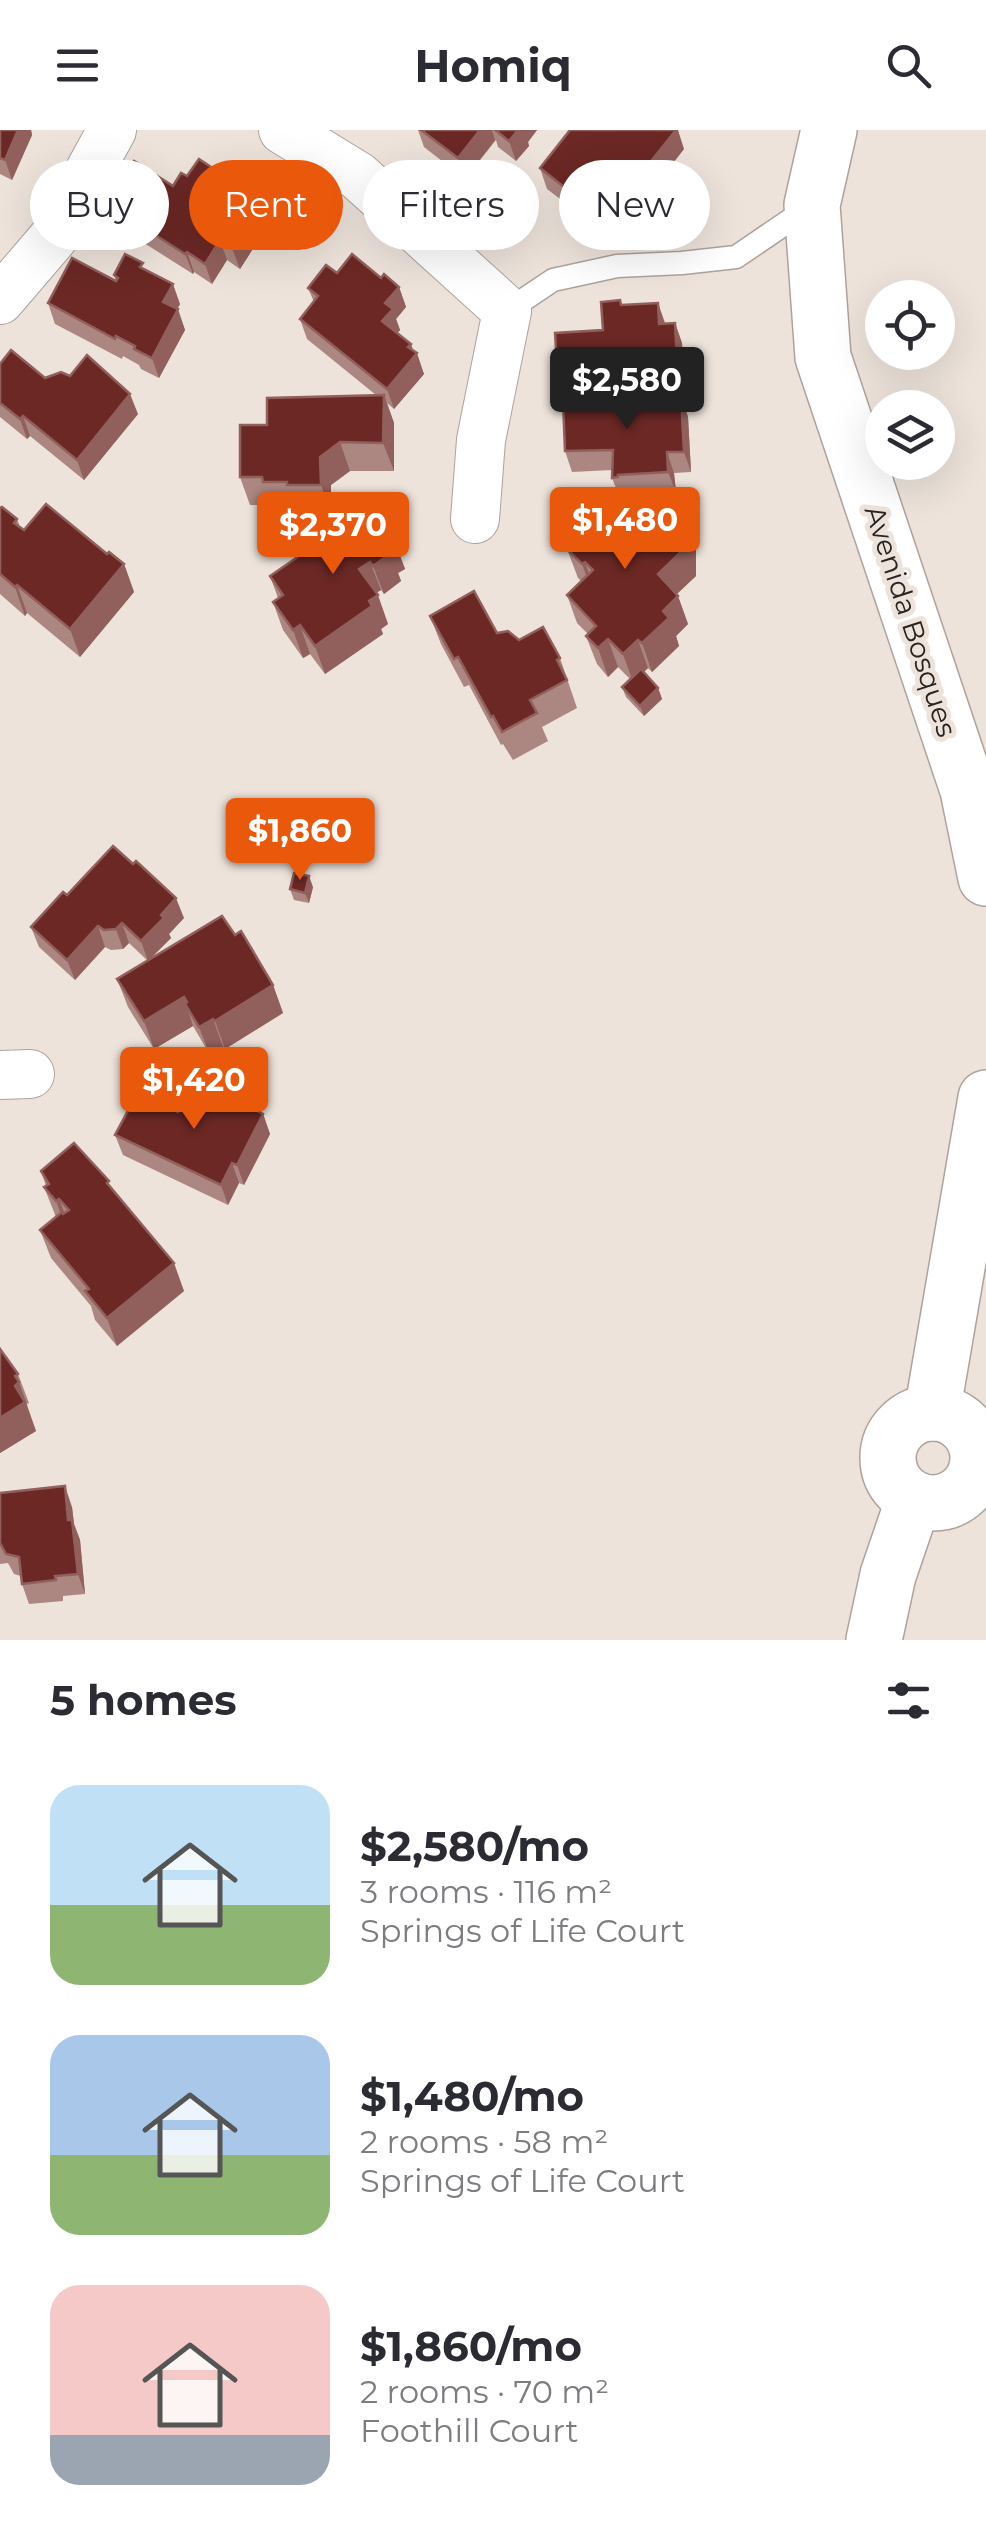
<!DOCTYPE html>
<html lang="en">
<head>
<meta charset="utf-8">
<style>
	:root { --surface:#fff; --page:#f7f7f7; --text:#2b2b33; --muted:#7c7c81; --accent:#ea580c }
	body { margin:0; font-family:Montserrat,sans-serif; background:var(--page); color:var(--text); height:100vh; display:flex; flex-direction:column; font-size:38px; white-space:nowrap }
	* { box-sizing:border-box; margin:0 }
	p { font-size:32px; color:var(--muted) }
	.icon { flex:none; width:55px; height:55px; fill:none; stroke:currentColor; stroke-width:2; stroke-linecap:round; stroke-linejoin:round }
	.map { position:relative; height:1510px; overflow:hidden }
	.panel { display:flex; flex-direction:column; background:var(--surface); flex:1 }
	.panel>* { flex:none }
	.hud { position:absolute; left:30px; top:30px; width:928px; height:90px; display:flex; gap:20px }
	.tools { position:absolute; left:865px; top:150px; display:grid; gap:20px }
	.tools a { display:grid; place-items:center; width:90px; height:90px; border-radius:50%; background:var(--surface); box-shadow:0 10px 40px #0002; font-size:50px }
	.price { position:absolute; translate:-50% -85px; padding:0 22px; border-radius:10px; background:var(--accent); color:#fff; font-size:32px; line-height:65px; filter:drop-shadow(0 2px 5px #0008) }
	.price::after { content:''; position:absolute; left:50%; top:60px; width:30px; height:22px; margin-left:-15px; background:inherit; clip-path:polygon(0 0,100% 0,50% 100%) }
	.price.current { background:#222; color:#fff }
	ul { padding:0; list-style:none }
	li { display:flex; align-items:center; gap:30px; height:250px; padding:0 50px }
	li span { display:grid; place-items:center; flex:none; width:280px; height:200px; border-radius:30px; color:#555 }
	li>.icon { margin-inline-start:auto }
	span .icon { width:120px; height:120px; fill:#fffc; stroke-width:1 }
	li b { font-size:42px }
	h2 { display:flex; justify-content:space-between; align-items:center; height:120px; padding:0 50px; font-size:42px }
	.tag { padding:0 35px; border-radius:45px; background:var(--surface); box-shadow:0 10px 40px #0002; font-size:35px; line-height:90px }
	.tag.current { background:var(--accent); color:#fff }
	header { display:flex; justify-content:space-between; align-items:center; height:130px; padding:0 50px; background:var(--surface); font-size:45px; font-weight:700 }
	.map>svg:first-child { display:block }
</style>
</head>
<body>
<header><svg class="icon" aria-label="menu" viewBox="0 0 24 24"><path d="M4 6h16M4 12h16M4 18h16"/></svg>Homiq<svg class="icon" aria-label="search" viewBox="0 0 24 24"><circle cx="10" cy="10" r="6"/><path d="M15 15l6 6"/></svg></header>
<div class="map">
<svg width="986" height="1510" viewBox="0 0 986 1510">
	<rect width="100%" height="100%" fill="#ede3db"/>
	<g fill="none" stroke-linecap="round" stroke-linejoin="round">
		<g stroke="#ada39c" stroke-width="25">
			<path id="lane" d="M 507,181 L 553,150 L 617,136 L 682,133 L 736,127 L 811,76"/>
		</g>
		<g stroke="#ada39c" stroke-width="50">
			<g id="street">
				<path d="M 283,0 L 358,46 L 507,181 L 481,310 L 475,389"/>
				<path d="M 0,170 L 53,108 L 112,0"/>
				<path d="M 0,945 L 30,944"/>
				<path d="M 978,1338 L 986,1340"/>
			</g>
		</g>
		<g stroke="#ada39c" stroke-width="58">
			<g id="secondary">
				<path d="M 829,0 L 812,75 L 823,227 L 968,660 L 986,748"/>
				<path d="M 932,1283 L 986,968"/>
				<circle cx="933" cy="1328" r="45"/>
				<path d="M 874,1510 L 888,1445 L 914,1369"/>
			</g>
		</g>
		<use href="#lane" stroke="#fff" stroke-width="22"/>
		<use href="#street" stroke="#fff" stroke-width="48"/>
		<use href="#secondary" stroke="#fff" stroke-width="55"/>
	</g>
	<g fill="#ac8680" fill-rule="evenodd">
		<path d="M 0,0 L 31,0 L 32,5 L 12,50 L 0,44 Z"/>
		<path d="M 418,0 L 537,0 L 528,12 L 529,16 L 516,31 L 498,17 L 496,10 L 465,49 L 424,17 Z"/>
		<path d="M 684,19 L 658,52 L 660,58 L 651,68 L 634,55 L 628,62 L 617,53 L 596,80 L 593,78 L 585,88 L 547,59 L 540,38 Z"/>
		<path d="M 187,46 L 250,63 L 258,83 L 249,96 L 256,114 L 240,139 L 227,130 L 212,154 L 194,142 L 193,144 L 114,94 L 107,74 L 173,56 Z"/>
		<path d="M 145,139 L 180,174 L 177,179 L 185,200 L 159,248 L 141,239 L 139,235 L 123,226 L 122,229 L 55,194 L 48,173 L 116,151 L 114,145 Z"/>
		<path d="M 337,143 L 381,148 L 399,157 L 406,177 L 396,189 L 400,200 L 397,203 L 413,220 L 424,244 L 394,279 L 387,273 L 394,293 L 394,341 L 350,341 L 331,355 L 331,383 L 298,383 L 296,380 L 273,380 L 271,375 L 250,375 L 240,347 L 267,295 L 376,265 L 307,209 L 300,189 L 314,172 L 308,158 Z"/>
		<path d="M 620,170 L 622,175 L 665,193 L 675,193 L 682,213 L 685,269 L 682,269 L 688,287 L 691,342 L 674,343 L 676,362 L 625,365 L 625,367 L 620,368 L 612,348 L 612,340 L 572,342 L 565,321 L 565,271 L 558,252 L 603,200 ZM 660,268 L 660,270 L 596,271 Z"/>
		<path d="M 0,234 L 45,248 L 138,284 L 84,350 L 30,306 L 27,309 L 0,287 Z"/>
		<path d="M 0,378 L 17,389 L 20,397 L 24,400 L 107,424 L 124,434 L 134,462 L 80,527 L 27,483 L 25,486 L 0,464 Z"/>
		<path d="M 661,386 L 686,389 L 696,417 L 696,446 L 677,464 L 688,494 L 676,506 L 679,516 L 652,542 L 648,538 L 644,542 L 658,558 L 662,569 L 644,586 L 626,567 L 622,557 L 630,549 L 618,537 L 608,547 L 597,534 L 586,506 L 588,504 L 577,493 L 567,465 L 581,451 L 578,448 L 562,406 L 608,390 Z"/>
		<path d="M 394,410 L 405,439 L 398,443 L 401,451 L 384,464 L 381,460 L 376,463 L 388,494 L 381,499 L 383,504 L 325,544 L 310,524 L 303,528 L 283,500 L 273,472 L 278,468 L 270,446 Z"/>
		<path d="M 430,486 L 519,510 L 560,528 L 577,578 L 542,597 L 548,611 L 513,630 L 503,614 L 501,615 L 469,555 L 464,557 L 441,514 Z"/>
		<path d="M 313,757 L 309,773 L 294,770 L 290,759 Z"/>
		<path d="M 67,765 L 184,788 L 169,804 L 171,808 L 150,829 L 235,805 L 273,855 L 283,883 L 225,919 L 223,917 L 210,925 L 193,896 L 154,919 L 128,877 L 117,849 L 148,831 L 129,813 L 123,819 L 111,820 L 105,817 L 75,850 L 39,817 L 31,797 Z"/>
		<path d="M 244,969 L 246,975 L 263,984 L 270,1004 L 244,1055 L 239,1053 L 228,1075 L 123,1025 L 115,1005 L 178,982 Z"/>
		<path d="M 41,1041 L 112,1059 L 184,1161 L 117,1216 L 95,1190 L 91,1176 L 51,1128 L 40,1100 L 56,1087 L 44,1057 L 46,1056 Z"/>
		<path d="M 0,1219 L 18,1244 L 29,1273 L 27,1274 L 28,1281 L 36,1301 L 0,1323 Z"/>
		<path d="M 0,1363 L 72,1377 L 74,1394 L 80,1410 L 85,1464 L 63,1466 L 63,1471 L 29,1474 L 22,1454 L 21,1446 L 14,1444 L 8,1433 L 0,1434 Z"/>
	</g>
	<g fill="#92605c">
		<path d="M 18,0 L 31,0 L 32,5 L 12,50 L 5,30 Z"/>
		<path d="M 480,0 L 492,0 L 495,10 L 465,49 L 458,28 Z"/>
		<path d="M 518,0 L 537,0 L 528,12 L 529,16 L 516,31 L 509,11 Z"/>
		<path d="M 676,0 L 678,0 L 684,19 L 658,52 L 660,58 L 651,68 L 643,48 L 648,35 Z"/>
		<path d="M 610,33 L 617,53 L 596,80 L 589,60 Z"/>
		<path d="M 626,35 L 634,55 L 628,62 L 621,41 Z"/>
		<path d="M 586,57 L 593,78 L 585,88 L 578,68 Z"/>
		<path d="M 250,63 L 258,83 L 249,96 L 256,114 L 240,139 L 232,118 L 236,86 Z"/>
		<path d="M 220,110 L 227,130 L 212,154 L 205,134 Z"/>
		<path d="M 187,122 L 194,142 L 193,144 L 185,124 Z"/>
		<path d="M 173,154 L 180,174 L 170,192 L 163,172 Z"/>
		<path d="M 399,157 L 406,177 L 396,189 L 400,200 L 390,212 L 382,191 L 385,173 Z"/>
		<path d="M 658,173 L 665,193 L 659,194 Z"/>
		<path d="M 178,179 L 185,200 L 159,248 L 152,228 Z"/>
		<path d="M 675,193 L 682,213 L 685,269 L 678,249 Z"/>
		<path d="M 411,214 L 415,226 L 417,223 L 424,244 L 394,279 L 387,259 Z"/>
		<path d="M 130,264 L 138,284 L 84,350 L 77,330 Z"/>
		<path d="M 384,265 L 394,293 L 394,341 L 383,313 Z"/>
		<path d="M 681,267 L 688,287 L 691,342 L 684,322 Z"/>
		<path d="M 23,286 L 30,306 L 27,309 L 20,289 Z"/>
		<path d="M 340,312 L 350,341 L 331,355 L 331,383 L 321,355 L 320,327 Z"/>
		<path d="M 667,322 L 674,343 L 676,362 L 668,342 Z"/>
		<path d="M 686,389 L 696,417 L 696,446 L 668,472 L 658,444 Z"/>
		<path d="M 394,410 L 405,439 L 398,443 L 401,451 L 384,464 L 373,436 L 386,416 Z"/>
		<path d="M 370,432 L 381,460 L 369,467 L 359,439 Z"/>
		<path d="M 585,432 L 595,460 L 592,462 L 582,434 Z"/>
		<path d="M 124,434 L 134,462 L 80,527 L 70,499 Z"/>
		<path d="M 17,455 L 27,483 L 25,486 L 15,457 Z"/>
		<path d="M 378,465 L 388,494 L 381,499 L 383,504 L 325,544 L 315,516 Z"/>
		<path d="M 678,466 L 688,494 L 676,506 L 679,516 L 652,542 L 642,513 L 663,481 Z"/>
		<path d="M 300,495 L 310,524 L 303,528 L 293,500 Z"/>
		<path d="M 608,509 L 618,537 L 608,547 L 598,518 Z"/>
		<path d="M 638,510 L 648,538 L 633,552 L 623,524 Z"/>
		<path d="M 658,558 L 662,569 L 644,586 L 640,576 Z"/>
		<path d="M 309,746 L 313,757 L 309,773 L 305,763 Z"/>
		<path d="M 176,768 L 184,788 L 169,804 L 171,808 L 148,831 L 141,811 Z"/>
		<path d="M 122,793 L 129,813 L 123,819 L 116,799 Z"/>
		<path d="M 98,796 L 105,817 L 75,850 L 67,830 Z"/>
		<path d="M 273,855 L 283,883 L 225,919 L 215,891 Z"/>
		<path d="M 184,867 L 193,896 L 154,919 L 144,891 Z"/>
		<path d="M 213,889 L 223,917 L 210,925 L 199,897 Z"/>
		<path d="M 263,984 L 270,1004 L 244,1055 L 237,1035 Z"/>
		<path d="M 232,1033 L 239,1053 L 228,1075 L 221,1055 Z"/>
		<path d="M 59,1069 L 70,1097 L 67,1100 L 56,1071 Z"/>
		<path d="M 174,1133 L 184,1161 L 117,1216 L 107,1188 Z"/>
		<path d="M 19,1252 L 36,1301 L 0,1323 L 0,1288 L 15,1256 Z"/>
		<path d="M 65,1356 L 72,1377 L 74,1394 L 80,1410 L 85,1464 L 78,1444 L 68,1390 Z"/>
	</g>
	<g fill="#6b2825" stroke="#92605c" stroke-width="2.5">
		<path d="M 0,0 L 18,0 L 5,30 L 0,28 Z"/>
		<path d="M 421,0 L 480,0 L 458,28 Z"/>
		<path d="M 495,0 L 518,0 L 509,11 Z"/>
		<path d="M 570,0 L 676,0 L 648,35 L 652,37 L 643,48 L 626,35 L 621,41 L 610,33 L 589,60 L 586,57 L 578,68 L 540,38 Z"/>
		<path d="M 199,29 L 250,63 L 236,86 L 248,94 L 232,118 L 220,110 L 205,134 L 187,122 L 185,124 L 107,74 L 134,31 L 173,56 L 181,43 L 187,46 Z"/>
		<path d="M 125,124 L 143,133 L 140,137 L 173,154 L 163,172 L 178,179 L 152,228 L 134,219 L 135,216 L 116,206 L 115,209 L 48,173 L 72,128 L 116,151 L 118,148 L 114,145 Z"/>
		<path d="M 352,124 L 381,148 L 384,144 L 399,157 L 385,173 L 393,179 L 382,191 L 411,214 L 408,217 L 417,223 L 387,259 L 300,189 L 318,166 L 308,158 L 326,135 L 337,143 Z"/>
		<path d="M 620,170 L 621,175 L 658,173 L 659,194 L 675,193 L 678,249 L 655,250 L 655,247 L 558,252 L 555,203 L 603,200 L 601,172 Z"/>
		<path d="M 11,220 L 45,248 L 61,242 L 70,246 L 87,225 L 130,264 L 77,330 L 23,286 L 20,289 L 0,273 L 0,234 Z"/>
		<path d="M 384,265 L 383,313 L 340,312 L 320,327 L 321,355 L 287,355 L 287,352 L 263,352 L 262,347 L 240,347 L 240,295 L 267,295 L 267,268 Z"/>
		<path d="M 681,267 L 684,322 L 667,322 L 668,342 L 618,345 L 618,347 L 612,348 L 613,320 L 565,321 L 563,271 L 660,270 L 660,268 Z"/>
		<path d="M 368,373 L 394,410 L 386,416 L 391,423 L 373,436 L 370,432 L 359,439 L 378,465 L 369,471 L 372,476 L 315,516 L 300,495 L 293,500 L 273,472 L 283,465 L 270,446 L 328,406 L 326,403 Z"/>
		<path d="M 46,374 L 107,424 L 109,422 L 124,434 L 70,499 L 17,455 L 15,457 L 0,444 L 0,378 L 2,377 L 17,389 L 14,393 L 24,400 Z"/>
		<path d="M 594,375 L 608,390 L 613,379 L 644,383 L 647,377 L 654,377 L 661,386 L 686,389 L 685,418 L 658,444 L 678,466 L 663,481 L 669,488 L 642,513 L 638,510 L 623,524 L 608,509 L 598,518 L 586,506 L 596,496 L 567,465 L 593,440 L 585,432 L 582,434 L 568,420 L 573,417 L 562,406 Z"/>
		<path d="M 474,461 L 497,503 L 508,501 L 519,510 L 543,497 L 560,528 L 557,530 L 567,550 L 530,570 L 537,583 L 502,602 L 493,586 L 491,587 L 458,527 L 454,529 L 430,486 Z"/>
		<path d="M 641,539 L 658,558 L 640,576 L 622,557 Z"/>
		<path d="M 113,716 L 133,734 L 136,731 L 176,768 L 161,785 L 164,788 L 141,811 L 122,793 L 116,799 L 104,800 L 98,796 L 67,830 L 31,797 L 63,762 L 67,765 Z"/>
		<path d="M 294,743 L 309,746 L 305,763 L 290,759 Z"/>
		<path d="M 222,786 L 235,805 L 241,801 L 273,855 L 215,891 L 213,889 L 199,897 L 185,874 L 187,872 L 184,867 L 144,891 L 117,849 Z"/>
		<path d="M 213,953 L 244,969 L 243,973 L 263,984 L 237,1035 L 232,1033 L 221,1055 L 115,1005 L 138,962 L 178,982 L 191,975 L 200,978 Z"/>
		<path d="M 74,1013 L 109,1051 L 107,1053 L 174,1133 L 107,1188 L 85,1161 L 89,1159 L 40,1100 L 62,1082 L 63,1084 L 69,1080 L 59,1069 L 56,1071 L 44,1057 L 49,1054 L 41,1041 Z"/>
		<path d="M 0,1219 L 18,1244 L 15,1246 L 19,1252 L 15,1256 L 25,1272 L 0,1288 Z"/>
		<path d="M 65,1356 L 68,1390 L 72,1390 L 78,1444 L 55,1446 L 56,1450 L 22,1454 L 19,1427 L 6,1424 L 0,1413 L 0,1363 Z"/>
	</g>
	<g text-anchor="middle" stroke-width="10" stroke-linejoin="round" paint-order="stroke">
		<g font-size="28" fill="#272421" stroke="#ede3db">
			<text transform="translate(911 491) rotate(72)" y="10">Avenida Bosques</text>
		</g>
	</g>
</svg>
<div class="tools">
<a><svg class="icon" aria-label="locate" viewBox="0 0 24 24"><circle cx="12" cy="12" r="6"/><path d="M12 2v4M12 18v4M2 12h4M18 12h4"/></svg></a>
<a><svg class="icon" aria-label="layers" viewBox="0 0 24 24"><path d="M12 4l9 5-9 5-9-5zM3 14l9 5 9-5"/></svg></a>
</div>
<b class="price current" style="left:627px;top:302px">$2,580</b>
<b class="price" style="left:625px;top:442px">$1,480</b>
<b class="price" style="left:333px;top:447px">$2,370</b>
<b class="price" style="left:300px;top:753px">$1,860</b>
<b class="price" style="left:194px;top:1002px">$1,420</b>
<div class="hud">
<a class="tag">Buy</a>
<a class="tag current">Rent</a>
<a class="tag">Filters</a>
<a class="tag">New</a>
</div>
</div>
<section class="panel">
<h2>5 homes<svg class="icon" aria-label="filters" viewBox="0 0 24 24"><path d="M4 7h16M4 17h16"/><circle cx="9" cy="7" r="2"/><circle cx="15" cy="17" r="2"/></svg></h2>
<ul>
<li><span style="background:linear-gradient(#bfe0f5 60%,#8fb573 0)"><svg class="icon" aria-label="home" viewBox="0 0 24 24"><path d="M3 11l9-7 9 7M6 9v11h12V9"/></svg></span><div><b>$2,580/mo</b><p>3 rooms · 116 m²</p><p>Springs of Life Court</p></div></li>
<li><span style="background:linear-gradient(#a9c7e8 60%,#8fb573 0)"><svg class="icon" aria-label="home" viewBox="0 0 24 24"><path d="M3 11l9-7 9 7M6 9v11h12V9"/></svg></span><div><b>$1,480/mo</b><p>2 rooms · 58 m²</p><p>Springs of Life Court</p></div></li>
<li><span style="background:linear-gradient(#f6c9c9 75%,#9aa5b1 0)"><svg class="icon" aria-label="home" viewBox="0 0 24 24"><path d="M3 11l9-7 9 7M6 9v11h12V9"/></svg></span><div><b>$1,860/mo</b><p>2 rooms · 70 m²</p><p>Foothill Court</p></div></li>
</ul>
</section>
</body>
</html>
